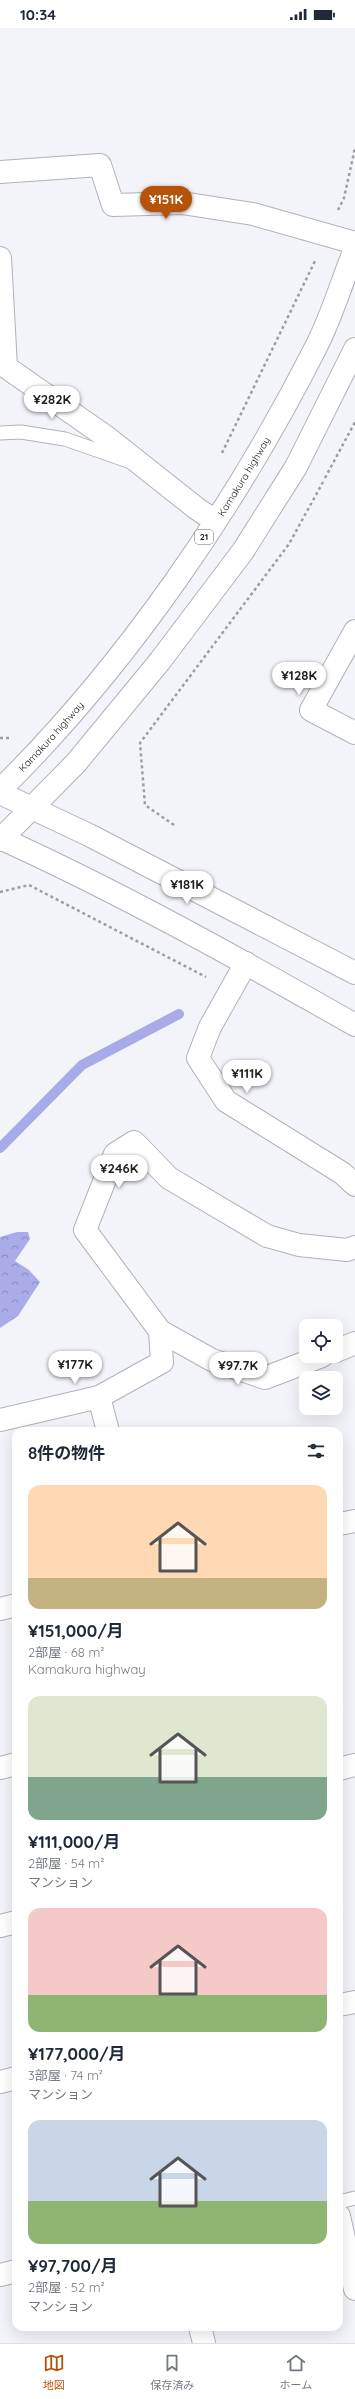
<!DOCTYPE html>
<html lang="ja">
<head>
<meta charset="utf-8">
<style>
	:root { --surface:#fff; --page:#f6f6f7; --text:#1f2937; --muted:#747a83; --line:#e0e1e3; --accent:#b45309 }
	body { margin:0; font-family:Quicksand,"Noto Sans JP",sans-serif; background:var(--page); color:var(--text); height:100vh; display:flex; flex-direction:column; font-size:15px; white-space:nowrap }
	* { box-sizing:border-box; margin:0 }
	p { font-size:13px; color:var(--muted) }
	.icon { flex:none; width:22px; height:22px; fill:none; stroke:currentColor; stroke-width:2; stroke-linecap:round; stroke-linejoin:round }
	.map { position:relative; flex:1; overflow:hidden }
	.side { position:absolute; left:12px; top:1399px; width:331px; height:904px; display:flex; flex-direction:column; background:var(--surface); border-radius:12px; box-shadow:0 4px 16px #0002 }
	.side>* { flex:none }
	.tools { position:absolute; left:299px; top:1291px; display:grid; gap:8px }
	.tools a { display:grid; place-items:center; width:44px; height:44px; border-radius:8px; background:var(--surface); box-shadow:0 4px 16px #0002; font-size:20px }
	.price { position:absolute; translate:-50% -34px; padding:0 9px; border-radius:14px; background:#fff; color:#222; font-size:13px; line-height:26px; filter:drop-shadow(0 1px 2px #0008) }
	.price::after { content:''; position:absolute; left:50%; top:24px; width:12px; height:9px; margin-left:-6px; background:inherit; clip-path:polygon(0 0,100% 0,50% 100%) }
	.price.active { background:var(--accent); color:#fff }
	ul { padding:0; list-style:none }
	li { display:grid; align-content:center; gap:8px; height:212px; padding:0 16px }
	li span { display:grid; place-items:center; height:124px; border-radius:12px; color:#555 }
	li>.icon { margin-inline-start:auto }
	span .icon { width:72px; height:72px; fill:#fffc; stroke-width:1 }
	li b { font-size:17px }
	h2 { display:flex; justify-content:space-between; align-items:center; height:48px; padding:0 16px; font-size:17px }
	.status { display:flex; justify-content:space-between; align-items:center; height:28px; padding:0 20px; background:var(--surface); direction:ltr }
	.status svg { height:11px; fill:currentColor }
	.dock { display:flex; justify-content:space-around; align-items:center; height:56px; border-top:1px solid var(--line); background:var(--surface); font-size:11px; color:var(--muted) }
	.dock a { display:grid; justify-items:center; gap:2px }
	.dock .active { color:var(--accent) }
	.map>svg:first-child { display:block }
</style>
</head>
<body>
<div class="status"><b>10:34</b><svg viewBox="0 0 49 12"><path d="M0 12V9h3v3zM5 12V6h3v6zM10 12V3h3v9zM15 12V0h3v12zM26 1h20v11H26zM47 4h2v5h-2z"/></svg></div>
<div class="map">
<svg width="355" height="2315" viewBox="0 0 355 2315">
	<defs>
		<pattern id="forest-crowns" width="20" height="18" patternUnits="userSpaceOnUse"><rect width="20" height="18" fill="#aaacea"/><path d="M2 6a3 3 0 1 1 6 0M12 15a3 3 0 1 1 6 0" fill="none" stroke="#8a8cbd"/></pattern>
	</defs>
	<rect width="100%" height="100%" fill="#f3f3fa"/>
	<path fill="url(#forest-crowns)" d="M 17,1204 L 28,1204 L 30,1211 L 15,1233 L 29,1242 L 40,1254 L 18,1288 L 0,1300 L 0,1209 Z"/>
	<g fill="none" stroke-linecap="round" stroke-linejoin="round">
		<path stroke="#a9abe8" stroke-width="10" d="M 0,1120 L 82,1037 L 179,986"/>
		<g stroke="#b1b2b9" stroke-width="15">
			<g id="lane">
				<path d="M 0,405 L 21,404 L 65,411 L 128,433"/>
				<path d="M 339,2174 L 355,2170"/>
			</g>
		</g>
		<g stroke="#b1b2b9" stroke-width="24">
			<g id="street">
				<path d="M 0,144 L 100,137 L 113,177 L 182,175 L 253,186 L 355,215"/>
				<path d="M 0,230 L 6,339 L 105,408 L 196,480 L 215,493"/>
				<path d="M 355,603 L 311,682 L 355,705"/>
				<path d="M 246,935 L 210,999 L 198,1030 L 226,1073 L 342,1145 L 355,1157"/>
				<path d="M 160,1303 L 212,1332 L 265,1350 L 322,1328"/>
				<path d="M 336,1323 L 355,1315"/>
				<path d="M 99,1369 L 162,1334 L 160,1303 L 85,1202 L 115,1126 L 134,1114 L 169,1150 L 267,1208 L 299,1217 L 347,1222 L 355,1219"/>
				<path d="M 0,1392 L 99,1369 L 108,1403"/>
				<path d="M 339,1496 L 355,1493"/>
				<path d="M 0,1581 L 16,1577"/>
				<path d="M 0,1740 L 16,1736"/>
				<path d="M 339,1741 L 355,1737"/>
				<path d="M 0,1898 L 16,1894"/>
				<path d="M 339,1977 L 355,1974"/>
				<path d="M 0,2054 L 16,2050"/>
				<path d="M 339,2188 L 355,2261"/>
				<path d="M 0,2247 L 16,2243"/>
				<path d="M 200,2299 L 204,2315"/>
			</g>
		</g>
		<g stroke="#b1b2b9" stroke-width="24">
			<g id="secondary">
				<path d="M 0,765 L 89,807 L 355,945"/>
				<path d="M 0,810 C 121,865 239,931 355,997"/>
			</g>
		</g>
		<g stroke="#b1b2b9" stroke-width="24">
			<g id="primary">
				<path id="s1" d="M 0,762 C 126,638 236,477 316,319 C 332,288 342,253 355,221"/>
				<path d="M 0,812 L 76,735 L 160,633 L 243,523 L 296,439 L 355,321"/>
			</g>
		</g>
		<g stroke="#9d9da3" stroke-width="2.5" stroke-dasharray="3 3" stroke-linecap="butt">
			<path d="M 338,182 L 344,170 L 355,120"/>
			<path d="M 222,425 L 315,233"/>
			<path d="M 325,450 L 355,394"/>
			<path d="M 0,710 L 9,710"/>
			<path d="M 174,797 L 145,777 L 140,715 L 289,516 L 323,454"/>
			<path d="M 0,864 L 29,857 L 206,949"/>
		</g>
		<use href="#lane" stroke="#fff" stroke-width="13"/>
		<use href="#street" stroke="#fff" stroke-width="22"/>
		<use href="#secondary" stroke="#fff" stroke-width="22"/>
		<use href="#primary" stroke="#fff" stroke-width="22"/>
	</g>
	<g text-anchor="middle" stroke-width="4" stroke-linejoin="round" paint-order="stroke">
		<rect fill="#fff" stroke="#646466" stroke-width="1" x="195" y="502" width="18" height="14" rx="3"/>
		<g font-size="9" font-weight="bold" fill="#212124">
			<text x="204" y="512">21</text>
		</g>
		<g font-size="10" fill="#212124" stroke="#fff">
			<text dy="4" stroke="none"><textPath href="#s1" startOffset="398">Kamakura highway</textPath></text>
			<text dy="4" stroke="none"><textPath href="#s1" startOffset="74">Kamakura highway</textPath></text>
		</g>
	</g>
</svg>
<div class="tools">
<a><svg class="icon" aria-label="locate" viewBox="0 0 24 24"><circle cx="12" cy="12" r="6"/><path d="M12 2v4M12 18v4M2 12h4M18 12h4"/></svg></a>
<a><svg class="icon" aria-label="layers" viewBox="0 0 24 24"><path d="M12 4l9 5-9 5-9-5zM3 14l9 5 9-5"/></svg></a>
</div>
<b class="price active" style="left:166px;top:192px">¥151K</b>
<b class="price" style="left:52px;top:392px">¥282K</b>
<b class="price" style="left:299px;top:668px">¥128K</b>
<b class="price" style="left:187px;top:877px">¥181K</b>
<b class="price" style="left:247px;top:1066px">¥111K</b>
<b class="price" style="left:119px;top:1161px">¥246K</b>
<b class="price" style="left:75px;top:1357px">¥177K</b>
<b class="price" style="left:238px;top:1358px">¥97.7K</b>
<section class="side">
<h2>8件の物件<svg class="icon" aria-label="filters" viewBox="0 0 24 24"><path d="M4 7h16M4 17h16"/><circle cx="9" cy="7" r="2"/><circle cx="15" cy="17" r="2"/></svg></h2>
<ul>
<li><span style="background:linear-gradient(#ffd9b3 75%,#c2b280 0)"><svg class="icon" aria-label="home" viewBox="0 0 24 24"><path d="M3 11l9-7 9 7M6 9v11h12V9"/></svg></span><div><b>¥151,000/月</b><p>2部屋 · 68 m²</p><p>Kamakura highway</p></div></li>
<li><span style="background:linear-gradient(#dfe7d0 65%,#7fa58c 0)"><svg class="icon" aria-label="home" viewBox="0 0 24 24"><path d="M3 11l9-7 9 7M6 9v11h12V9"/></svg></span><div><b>¥111,000/月</b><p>2部屋 · 54 m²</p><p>マンション</p></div></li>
<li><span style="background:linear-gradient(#f6c9c9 70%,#8fb573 0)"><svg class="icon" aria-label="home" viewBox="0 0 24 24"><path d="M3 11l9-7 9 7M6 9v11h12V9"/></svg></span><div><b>¥177,000/月</b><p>3部屋 · 74 m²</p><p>マンション</p></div></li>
<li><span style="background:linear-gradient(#c9d6e8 65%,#8fb573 0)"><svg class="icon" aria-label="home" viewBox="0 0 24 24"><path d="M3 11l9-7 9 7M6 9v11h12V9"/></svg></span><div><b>¥97,700/月</b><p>2部屋 · 52 m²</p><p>マンション</p></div></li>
</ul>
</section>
</div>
<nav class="dock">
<a class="active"><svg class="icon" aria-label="map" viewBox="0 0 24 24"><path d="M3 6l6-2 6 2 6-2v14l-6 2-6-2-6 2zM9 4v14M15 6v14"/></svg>地図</a>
<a><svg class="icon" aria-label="saved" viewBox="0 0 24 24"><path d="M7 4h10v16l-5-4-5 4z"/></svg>保存済み</a>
<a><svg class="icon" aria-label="home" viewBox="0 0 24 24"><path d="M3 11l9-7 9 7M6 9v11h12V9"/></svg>ホーム</a>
</nav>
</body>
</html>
